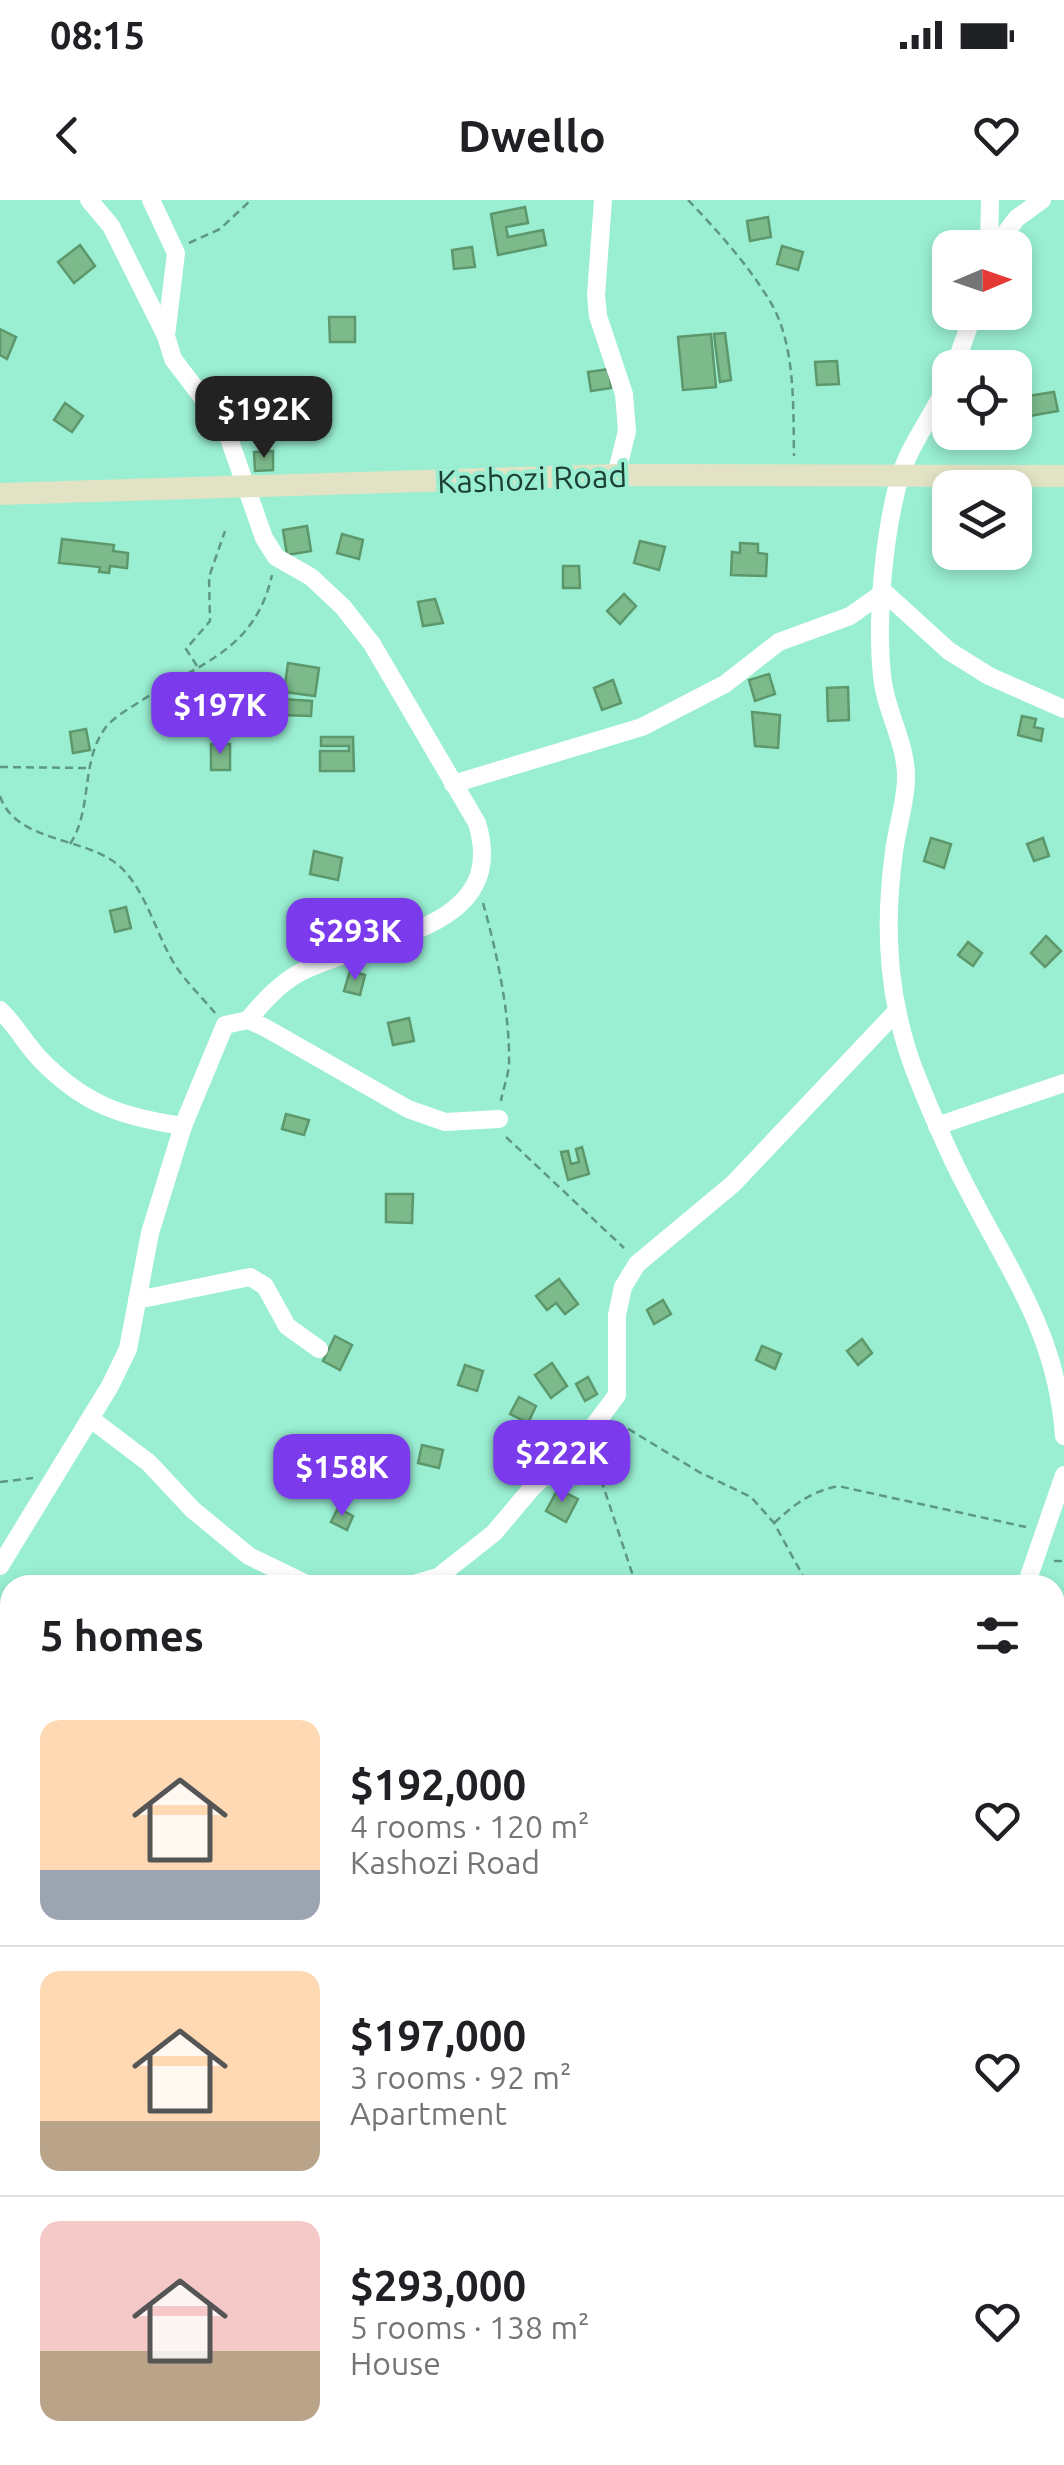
<!DOCTYPE html>
<html lang="en">
<head>
<meta charset="utf-8">
<style>
	:root { --surface:#fff; --page:#f2f2f2; --text:#202124; --muted:#757577; --line:#e0e0e0; --accent:#7c3aed }
	body { margin:0; font-family:Ubuntu,sans-serif; background:var(--page); color:var(--text); height:100vh; display:flex; flex-direction:column; font-size:38px; white-space:nowrap }
	* { box-sizing:border-box; margin:0 }
	p { font-size:32px; color:var(--muted) }
	.icon { flex:none; width:55px; height:55px; fill:none; stroke:currentColor; stroke-width:2; stroke-linecap:round; stroke-linejoin:round }
	.map { position:relative; flex:1; overflow:hidden }
	.details { position:absolute; left:0px; top:1375px; width:1065px; height:890px; display:flex; flex-direction:column; background:var(--surface); border-radius:30px 30px 0 0; box-shadow:0 5px 15px #0003 }
	.details>* { flex:none }
	.needle { width:65px; rotate:88deg }
	.buttons { position:absolute; left:932px; top:30px; display:grid; gap:20px }
	.buttons a { display:grid; place-items:center; width:100px; height:100px; border-radius:20px; background:var(--surface); box-shadow:0 5px 15px #0003; font-size:50px }
	.price { position:absolute; translate:-50% -85px; padding:0 22px; border-radius:20px; background:var(--accent); color:#fff; font-size:32px; line-height:65px; filter:drop-shadow(0 2px 5px #0008) }
	.price::after { content:''; position:absolute; left:50%; top:60px; width:30px; height:22px; margin-left:-15px; background:inherit; clip-path:polygon(0 0,100% 0,50% 100%) }
	.price.active { background:#222; color:#fff }
	ul { padding:0; list-style:none }
	li { display:flex; align-items:center; gap:30px; height:250px; padding:0 40px }
	li+li { border-top:2px solid var(--line) }
	li span { display:grid; place-items:center; flex:none; width:280px; height:200px; border-radius:20px; color:#555 }
	li>.icon { margin-inline-start:auto }
	span .icon { width:120px; height:120px; fill:#fffc; stroke-width:1 }
	li b { font-size:42px }
	h2 { display:flex; justify-content:space-between; align-items:center; height:120px; padding:0 40px; font-size:42px }
	.status { display:flex; justify-content:space-between; align-items:center; height:70px; padding:0 50px; background:var(--surface); direction:ltr }
	.status svg { height:28px; fill:currentColor }
	header { display:flex; justify-content:space-between; align-items:center; height:130px; padding:0 40px; background:var(--surface); font-size:45px; font-weight:700 }
	.map>svg:first-child { display:block }
</style>
</head>
<body>
<div class="status"><b>08:15</b><svg viewBox="0 0 49 12"><path d="M0 12V9h3v3zM5 12V6h3v6zM10 12V3h3v9zM15 12V0h3v12zM26 1h20v11H26zM47 4h2v5h-2z"/></svg></div>
<header><svg class="icon" aria-label="back" viewBox="0 0 24 24"><path d="M15 5l-7 7 7 7"/></svg>Dwello<svg class="icon" aria-label="heart" viewBox="0 0 24 24"><path d="M12 20l-8-8c-3-5 5-10 8-4 3-6 11-1 8 4z"/></svg></header>
<div class="map">
<svg width="1064" height="2265" viewBox="0 0 1064 2265">
	<rect width="100%" height="100%" fill="#9aefd3"/>
	<g fill="#7dba8b" stroke="#5c986b" stroke-width="2.5">
		<path d="M 525,7 L 528,23 L 506,27 L 508,37 L 543,30 L 546,45 L 498,55 L 491,14 Z"/>
		<path d="M 768,17 L 771,37 L 750,41 L 747,21 Z"/>
		<path d="M 80,45 L 95,66 L 74,83 L 58,62 Z"/>
		<path d="M 782,46 L 803,52 L 798,70 L 777,64 Z"/>
		<path d="M 472,47 L 475,67 L 454,69 L 452,50 Z"/>
		<path d="M 329,117 L 355,117 L 355,142 L 330,142 Z"/>
		<path d="M 0,129 L 16,137 L 7,159 L 0,155 Z"/>
		<path d="M 725,133 L 731,180 L 720,182 L 714,134 Z"/>
		<path d="M 711,134 L 716,187 L 683,190 L 678,137 Z"/>
		<path d="M 837,161 L 839,184 L 817,185 L 815,162 Z"/>
		<path d="M 609,169 L 611,188 L 591,191 L 588,172 Z"/>
		<path d="M 1054,192 L 1058,211 L 1024,217 L 1021,197 Z"/>
		<path d="M 65,203 L 83,216 L 72,232 L 54,220 Z"/>
		<path d="M 313,211 L 314,223 L 291,224 L 290,212 Z"/>
		<path d="M 273,251 L 273,270 L 255,271 L 254,252 Z"/>
		<path d="M 307,326 L 311,351 L 287,355 L 283,330 Z"/>
		<path d="M 342,334 L 363,340 L 359,359 L 337,353 Z"/>
		<path d="M 62,339 L 114,345 L 113,351 L 128,353 L 127,368 L 110,366 L 109,373 L 99,372 L 100,367 L 59,363 Z"/>
		<path d="M 640,341 L 665,347 L 659,370 L 634,363 Z"/>
		<path d="M 740,343 L 758,344 L 758,353 L 767,354 L 766,376 L 731,375 L 732,352 L 740,353 Z"/>
		<path d="M 563,366 L 579,366 L 580,388 L 563,388 Z"/>
		<path d="M 624,394 L 636,406 L 620,424 L 607,411 Z"/>
		<path d="M 435,399 L 443,423 L 423,426 L 418,402 Z"/>
		<path d="M 288,463 L 319,468 L 315,496 L 284,492 Z"/>
		<path d="M 769,474 L 775,494 L 755,501 L 749,480 Z"/>
		<path d="M 613,480 L 621,503 L 602,510 L 594,488 Z"/>
		<path d="M 848,487 L 849,520 L 828,521 L 827,488 Z"/>
		<path d="M 282,499 L 312,501 L 311,516 L 281,515 Z"/>
		<path d="M 752,512 L 780,515 L 778,548 L 755,546 Z"/>
		<path d="M 1022,516 L 1036,519 L 1034,527 L 1043,529 L 1041,541 L 1018,535 Z"/>
		<path d="M 86,529 L 90,550 L 73,553 L 70,532 Z"/>
		<path d="M 321,537 L 353,537 L 354,571 L 320,571 L 320,551 L 349,551 L 349,546 L 321,546 Z"/>
		<rect x="211" y="544" width="19" height="26"/>
		<path d="M 931,638 L 951,644 L 944,668 L 924,661 Z"/>
		<path d="M 1043,638 L 1049,656 L 1034,661 L 1027,644 Z"/>
		<path d="M 314,651 L 342,658 L 338,680 L 310,674 Z"/>
		<path d="M 126,707 L 131,728 L 115,732 L 110,711 Z"/>
		<path d="M 1046,736 L 1061,751 L 1045,767 L 1031,753 Z"/>
		<path d="M 968,742 L 982,753 L 973,766 L 958,755 Z"/>
		<path d="M 350,771 L 365,775 L 360,795 L 344,791 Z"/>
		<path d="M 409,818 L 414,841 L 393,845 L 388,823 Z"/>
		<path d="M 286,914 L 309,920 L 304,935 L 282,929 Z"/>
		<path d="M 582,947 L 589,974 L 568,980 L 561,952 L 568,951 L 571,964 L 579,962 L 576,949 Z"/>
		<path d="M 386,994 L 413,994 L 412,1023 L 386,1022 Z"/>
		<path d="M 559,1079 L 578,1104 L 565,1114 L 556,1103 L 547,1110 L 536,1096 Z"/>
		<path d="M 663,1100 L 671,1114 L 654,1124 L 647,1110 Z"/>
		<path d="M 335,1136 L 352,1145 L 340,1170 L 323,1161 Z"/>
		<path d="M 862,1139 L 872,1153 L 858,1165 L 847,1151 Z"/>
		<path d="M 762,1146 L 781,1154 L 775,1169 L 756,1160 Z"/>
		<path d="M 552,1163 L 567,1186 L 551,1198 L 535,1175 Z"/>
		<path d="M 465,1165 L 483,1171 L 477,1191 L 458,1185 Z"/>
		<path d="M 588,1177 L 597,1194 L 585,1201 L 576,1184 Z"/>
		<path d="M 519,1197 L 536,1206 L 528,1223 L 510,1214 Z"/>
		<path d="M 422,1245 L 443,1250 L 439,1268 L 418,1263 Z"/>
		<path d="M 558,1289 L 578,1299 L 566,1322 L 546,1311 Z"/>
		<path d="M 338,1308 L 353,1316 L 347,1330 L 331,1322 Z"/>
	</g>
	<g fill="none" stroke-linecap="round" stroke-linejoin="round">
		<g stroke="#5c9884" stroke-width="2.5" stroke-dasharray="8 5" stroke-linecap="butt">
			<path d="M 688,0 C 718,31 749,66 771,103 C 796,146 793,208 794,256"/>
			<path d="M 189,43 L 220,29 L 251,0"/>
			<path d="M 197,466 L 186,449 L 210,421 L 209,377 L 225,331"/>
			<path d="M 0,567 L 88,568"/>
			<path d="M 0,596 C 15,642 84,637 117,664 C 146,688 155,733 175,765 C 186,782 202,797 215,813"/>
			<path d="M 70,644 C 93,610 80,561 106,527 C 115,516 132,507 144,499 C 202,462 255,450 272,375"/>
			<path d="M 483,703 C 496,749 510,813 509,862 C 509,875 503,888 501,901"/>
			<path d="M 506,937 L 624,1048"/>
			<path d="M 617,1222 L 699,1272 L 751,1297 L 774,1323 L 808,1385"/>
			<path d="M 593,1255 L 636,1385"/>
			<path d="M 0,1282 L 33,1278"/>
			<path d="M 774,1323 C 795,1304 810,1292 838,1286 L 1026,1327"/>
			<path d="M 1054,1361 L 1064,1361"/>
			<path d="M 0,1909 L 10,1916"/>
			<path d="M 0,2145 L 10,2116"/>
			<path d="M 1055,2185 L 1064,2186"/>
		</g>
		<g stroke="#fff" stroke-width="18">
			<path d="M 89,0 L 111,26 L 165,134"/>
			<path d="M 151,0 L 176,53 L 166,136 L 173,159 L 225,227 L 264,338 L 276,357 L 311,377 L 343,407 L 372,444 L 477,623 C 511,734 366,737 299,773 C 278,785 263,802 248,820"/>
			<path d="M 603,0 L 596,95 L 598,116 L 624,194 L 627,231 L 616,275"/>
			<path d="M 989,48 L 990,0"/>
			<path d="M 994,48 L 1017,18 L 1042,0"/>
			<path d="M 954,168 L 974,112"/>
			<path d="M 950,178 C 936,212 909,244 899,280 C 884,334 876,419 882,475 C 885,511 906,541 906,577 C 906,602 897,627 894,652 C 883,732 888,807 919,882 C 934,919 950,957 969,992 C 1013,1077 1057,1136 1064,1236"/>
			<path d="M 453,584 L 642,527 L 725,484 L 779,442 L 850,416 L 884,392 L 949,451 L 989,476 L 1064,509"/>
			<path d="M 0,810 C 15,824 25,843 39,858 C 83,904 121,917 183,926"/>
			<path d="M 937,926 L 1064,883"/>
			<path d="M 137,1100 L 250,1077 L 265,1086 L 287,1126 L 319,1149"/>
			<path d="M 91,1219 L 149,1263 L 193,1310 L 249,1356 L 309,1385"/>
			<path d="M 0,1366 L 110,1186 L 128,1149 L 150,1033 L 183,926 L 225,825 L 248,820 L 264,827 L 408,909 L 445,922 L 499,919"/>
			<path d="M 411,1385 L 438,1377 L 494,1333 L 531,1289 L 587,1235 L 617,1195 L 617,1115 L 623,1087 L 637,1064 L 733,984 L 895,813"/>
			<path d="M 1026,1385 L 1064,1275"/>
			<path d="M 0,1565 L 10,1560"/>
		</g>
		<g stroke="#fff" stroke-width="20">
			<path d="M 0,1968 L 10,1971"/>
			<path d="M 475,2255 L 480,2265"/>
		</g>
		<path stroke="#e2e2c4" stroke-width="22" d="M 0,294 L 616,275 L 1064,276"/>
	</g>
	<g text-anchor="middle" stroke-width="8" stroke-linejoin="round" paint-order="stroke">
		<g font-size="32" fill="#1d4035" stroke="#9aefd3">
			<text transform="translate(532 279) rotate(-2)" y="11">Kashozi Road</text>
		</g>
	</g>
</svg>
<div class="buttons">
<a><svg class="needle" viewBox="-14 -14 28 28"><path d="M0-13l5 13h-10z" fill="#e53935"/><path d="M0 13l5-13h-10z" fill="#757577"/></svg></a>
<a><svg class="icon" aria-label="locate" viewBox="0 0 24 24"><circle cx="12" cy="12" r="6"/><path d="M12 2v4M12 18v4M2 12h4M18 12h4"/></svg></a>
<a><svg class="icon" aria-label="layers" viewBox="0 0 24 24"><path d="M12 4l9 5-9 5-9-5zM3 14l9 5 9-5"/></svg></a>
</div>
<b class="price active" style="left:264px;top:261px">$192K</b>
<b class="price" style="left:220px;top:557px">$197K</b>
<b class="price" style="left:355px;top:783px">$293K</b>
<b class="price" style="left:562px;top:1305px">$222K</b>
<b class="price" style="left:342px;top:1319px">$158K</b>
<section class="details">
<h2>5 homes<svg class="icon" aria-label="filters" viewBox="0 0 24 24"><path d="M4 7h16M4 17h16"/><circle cx="9" cy="7" r="2"/><circle cx="15" cy="17" r="2"/></svg></h2>
<ul>
<li><span style="background:linear-gradient(#ffd9b3 75%,#9aa5b1 0)"><svg class="icon" aria-label="home" viewBox="0 0 24 24"><path d="M3 11l9-7 9 7M6 9v11h12V9"/></svg></span><div><b>$192,000</b><p>4 rooms · 120 m²</p><p>Kashozi Road</p></div><svg class="icon" aria-label="heart" viewBox="0 0 24 24"><path d="M12 20l-8-8c-3-5 5-10 8-4 3-6 11-1 8 4z"/></svg></li>
<li><span style="background:linear-gradient(#ffd9b3 75%,#b9a48a 0)"><svg class="icon" aria-label="home" viewBox="0 0 24 24"><path d="M3 11l9-7 9 7M6 9v11h12V9"/></svg></span><div><b>$197,000</b><p>3 rooms · 92 m²</p><p>Apartment</p></div><svg class="icon" aria-label="heart" viewBox="0 0 24 24"><path d="M12 20l-8-8c-3-5 5-10 8-4 3-6 11-1 8 4z"/></svg></li>
<li><span style="background:linear-gradient(#f6c9c9 65%,#b9a48a 0)"><svg class="icon" aria-label="home" viewBox="0 0 24 24"><path d="M3 11l9-7 9 7M6 9v11h12V9"/></svg></span><div><b>$293,000</b><p>5 rooms · 138 m²</p><p>House</p></div><svg class="icon" aria-label="heart" viewBox="0 0 24 24"><path d="M12 20l-8-8c-3-5 5-10 8-4 3-6 11-1 8 4z"/></svg></li>
</ul>
</section>
</div>
</body>
</html>
